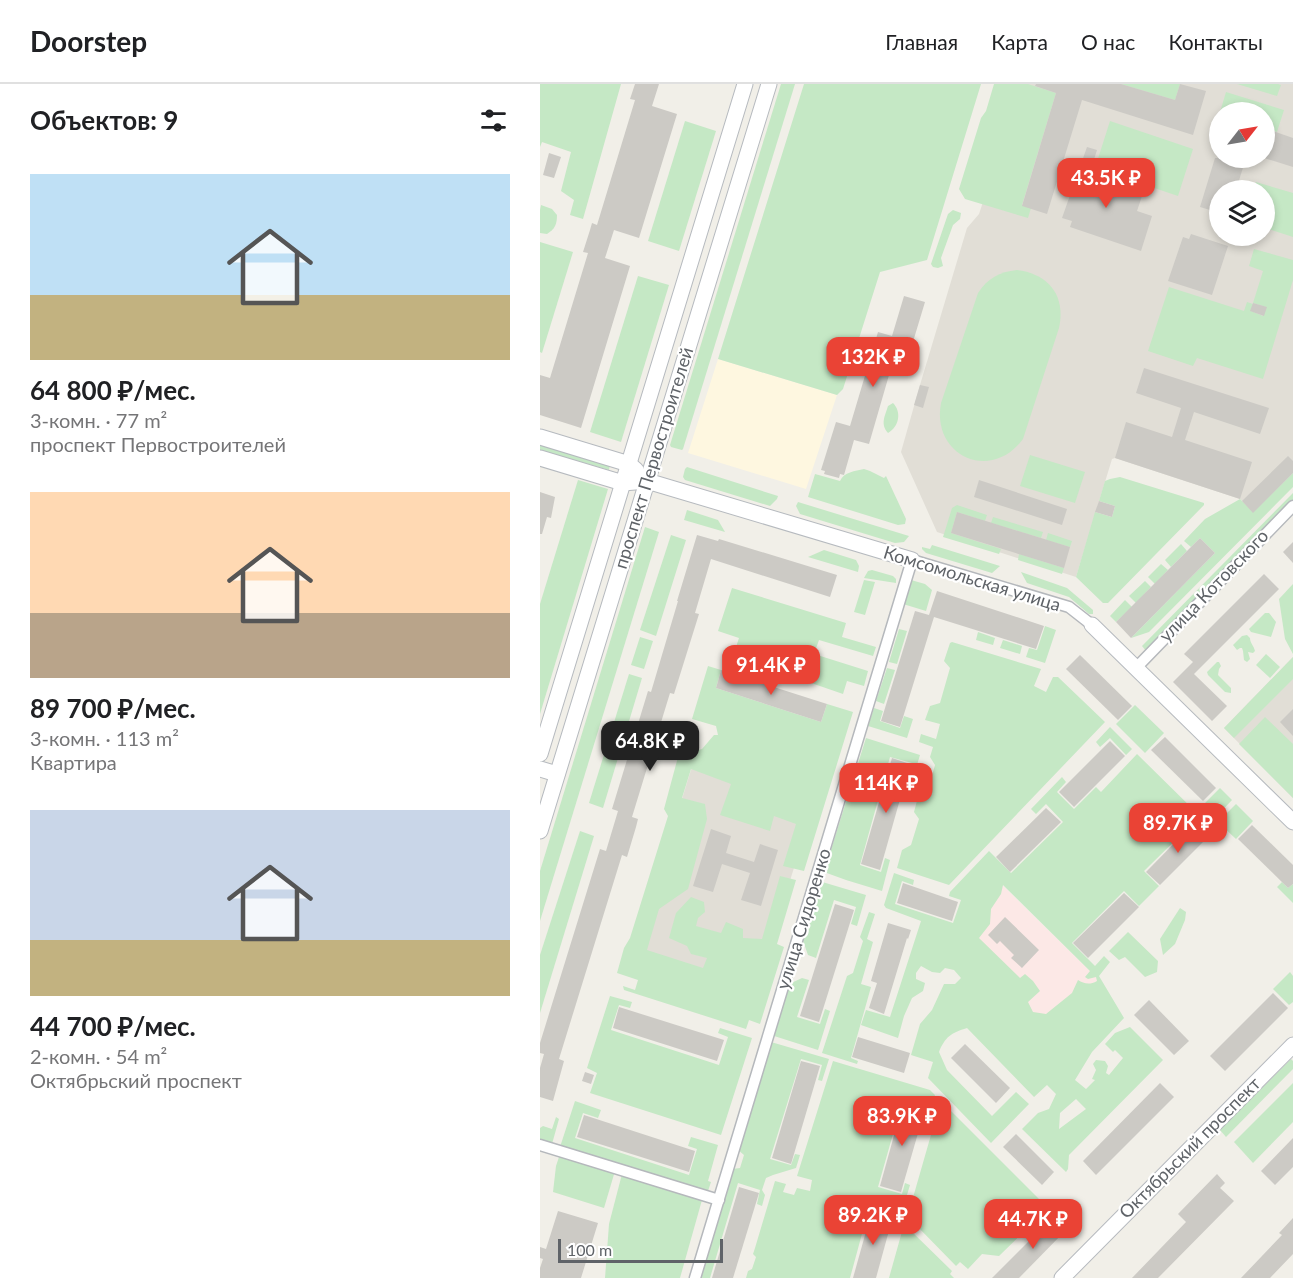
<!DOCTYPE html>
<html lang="ru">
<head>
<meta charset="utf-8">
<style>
	:root { --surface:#fff; --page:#f6f6f6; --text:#202124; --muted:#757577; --line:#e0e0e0; --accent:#ea4335 }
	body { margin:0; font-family:Lato,sans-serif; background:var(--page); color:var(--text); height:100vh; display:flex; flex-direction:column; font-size:22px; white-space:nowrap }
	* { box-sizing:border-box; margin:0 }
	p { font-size:20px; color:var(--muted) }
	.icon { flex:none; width:33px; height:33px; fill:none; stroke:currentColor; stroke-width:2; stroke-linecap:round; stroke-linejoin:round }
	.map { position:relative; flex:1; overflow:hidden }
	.panel { display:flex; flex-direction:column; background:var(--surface); width:540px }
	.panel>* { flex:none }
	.needle { width:39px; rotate:59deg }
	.tools { position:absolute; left:669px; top:18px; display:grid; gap:12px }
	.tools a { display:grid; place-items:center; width:66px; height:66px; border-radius:50%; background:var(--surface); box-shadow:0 3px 9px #0003; font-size:30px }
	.scale { position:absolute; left:18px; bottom:15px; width:165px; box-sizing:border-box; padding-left:6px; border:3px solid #5f6368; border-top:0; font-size:16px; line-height:21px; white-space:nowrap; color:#5f6368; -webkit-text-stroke:4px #fff; paint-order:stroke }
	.price { position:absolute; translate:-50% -51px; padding:0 14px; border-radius:12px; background:var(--accent); color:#fff; font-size:20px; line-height:39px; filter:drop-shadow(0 2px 3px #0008) }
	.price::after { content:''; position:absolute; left:50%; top:36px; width:18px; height:14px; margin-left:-9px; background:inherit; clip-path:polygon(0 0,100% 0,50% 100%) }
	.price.current { background:#222; color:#fff }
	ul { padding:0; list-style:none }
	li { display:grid; align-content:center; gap:12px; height:318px; padding:0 30px }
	li span { display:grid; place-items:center; height:186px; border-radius:0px; color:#555 }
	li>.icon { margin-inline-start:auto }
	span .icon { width:108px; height:108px; fill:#fffc; stroke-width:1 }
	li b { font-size:26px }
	h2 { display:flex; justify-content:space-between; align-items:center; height:72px; padding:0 30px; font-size:26px }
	header { display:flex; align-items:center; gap:36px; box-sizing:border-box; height:84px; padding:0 30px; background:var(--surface); border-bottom:2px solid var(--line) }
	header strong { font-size:28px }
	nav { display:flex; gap:33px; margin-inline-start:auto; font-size:21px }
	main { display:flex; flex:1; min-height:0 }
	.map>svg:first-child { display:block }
</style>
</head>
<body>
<header>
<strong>Doorstep</strong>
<nav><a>Главная</a><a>Карта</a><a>О нас</a><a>Контакты</a></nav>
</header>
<main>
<section class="panel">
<h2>Объектов: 9<svg class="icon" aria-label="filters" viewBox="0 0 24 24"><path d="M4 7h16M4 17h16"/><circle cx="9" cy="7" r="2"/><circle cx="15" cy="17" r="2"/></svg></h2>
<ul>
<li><span style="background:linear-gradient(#bfe0f5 65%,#c2b280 0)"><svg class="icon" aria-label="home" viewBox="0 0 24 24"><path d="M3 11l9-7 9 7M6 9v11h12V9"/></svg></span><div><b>64 800 ₽/мес.</b><p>3-комн. · 77 m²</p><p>проспект Первостроителей</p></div></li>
<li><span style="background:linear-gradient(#ffd9b3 65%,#b9a48a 0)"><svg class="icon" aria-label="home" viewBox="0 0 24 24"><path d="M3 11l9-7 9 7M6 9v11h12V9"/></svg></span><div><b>89 700 ₽/мес.</b><p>3-комн. · 113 m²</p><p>Квартира</p></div></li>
<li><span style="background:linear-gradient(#c9d6e8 70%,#c2b280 0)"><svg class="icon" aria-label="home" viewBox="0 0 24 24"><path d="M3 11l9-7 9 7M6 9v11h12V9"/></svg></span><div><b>44 700 ₽/мес.</b><p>2-комн. · 54 m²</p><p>Октябрьский проспект</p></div></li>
</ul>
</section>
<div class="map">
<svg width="753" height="1194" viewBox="0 0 753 1194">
	<rect width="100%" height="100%" fill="#f1efe8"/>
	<path fill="#fef7e0" d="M 178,275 L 297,311 L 266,405 L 148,369 Z"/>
	<g fill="#e1ded6" fill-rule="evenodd">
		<path d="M 462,0 L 753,0 L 753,389 L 713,429 L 700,415 L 575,374 L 572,375 L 536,493 L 397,448 L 361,368 L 380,301 L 427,144 L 439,130 L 442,121 ZM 680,28 L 724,28 L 724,74 L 680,74 ZM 680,106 L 724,106 L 724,152 L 680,152 Z"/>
		<path d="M 753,573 L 753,714 L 684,644 Z"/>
		<path d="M 155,673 L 280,700 L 216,906 L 94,869 Z"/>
	</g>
	<path fill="#fce8e6" d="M 459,798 L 556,893 L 570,926 L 520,978 L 416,853 Z"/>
	<g fill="#c5e8c5" fill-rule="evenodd">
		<path d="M 0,0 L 81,0 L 43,135 L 30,131 L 34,116 L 21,107 L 31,68 L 2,58 L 0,63 Z"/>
		<path d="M 241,0 L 255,0 L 143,365 L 142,366 L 131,363 L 130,361 Z"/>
		<path d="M 264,0 L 441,0 L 387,176 L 340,188 L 303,305 L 297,311 L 178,275 Z"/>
		<path d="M 454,0 L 488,0 L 516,9 L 482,121 L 491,124 L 488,134 L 425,115 L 419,105 L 441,34 L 446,27 Z"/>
		<path d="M 581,0 L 640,0 L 635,16 Z"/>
		<path d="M 697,0 L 738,0 L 741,1 L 737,12 Z"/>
		<path d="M 686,8 L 744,26 L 737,48 L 725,44 L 724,28 L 680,28 Z"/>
		<path d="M 145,37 L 176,47 L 139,167 L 108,157 Z"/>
		<path d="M 570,37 L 653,65 L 638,112 L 555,84 Z"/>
		<path d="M 716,98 L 753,109 L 753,153 L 725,144 L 724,106 L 713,106 Z"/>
		<path d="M 1,121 L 12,125 L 17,131 C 17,140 15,145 7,150 L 0,149 L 0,126 Z"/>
		<path d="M 413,126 L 421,129 L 420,135 L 413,141 L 401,174 L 403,182 L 398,184 L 393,183 L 391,180 L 408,130 Z"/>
		<path d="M 0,158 L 33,168 L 2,269 L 0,268 Z"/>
		<path d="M 714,165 L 753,176 L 753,196 L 723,295 L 657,274 L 653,282 L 608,267 L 629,203 L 704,227 L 707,218 L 713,220 L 711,227 L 723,232 L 726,223 L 713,219 L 723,187 L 709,182 Z"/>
		<path d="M 477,186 C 509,190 526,212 519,244 L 483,355 C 451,399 391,372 401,319 L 438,209 C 448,194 459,188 477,186 Z"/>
		<path d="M 98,192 L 129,201 L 81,358 L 50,348 Z"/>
		<path d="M 353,319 C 362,328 359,343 348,349 C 340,340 345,332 348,322 Z"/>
		<path d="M 0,359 L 70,380 L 69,386 L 0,366 Z"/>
		<path d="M 490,371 L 545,388 L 535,419 L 480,402 Z"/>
		<path d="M 147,383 L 238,412 L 237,415 L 230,422 L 145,396 L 143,393 L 145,385 Z"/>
		<path d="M 324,385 L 330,387 L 344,394 L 346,392 L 366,435 L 365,440 L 358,441 L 268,413 L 275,390 L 300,397 C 304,388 315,387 324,385 Z"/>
		<path d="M 753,389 L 753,403 L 609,548 L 591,554 L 675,469 L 660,454 L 651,463 L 644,457 L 665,435 L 700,415 L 713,428 Z"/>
		<path d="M 580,393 L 664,419 L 664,421 L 568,519 L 563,519 L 536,493 L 555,428 L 572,433 L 575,422 L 559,417 L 565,397 L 570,395 Z"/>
		<path d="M 38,396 L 68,405 L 0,630 L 0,520 Z"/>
		<path d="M 753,409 L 753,417 L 606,567 L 602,562 Z"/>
		<path d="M 258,418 L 369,452 L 364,458 L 355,459 L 260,430 L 256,422 Z"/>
		<path d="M 417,421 L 447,431 L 445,437 L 417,428 L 411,449 L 461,465 L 459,470 L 403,453 L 412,424 Z"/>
		<path d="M 147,426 L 178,436 L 185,448 L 144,436 Z"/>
		<path d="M 453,433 L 503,448 L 501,454 L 451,439 Z"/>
		<path d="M 105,443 L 119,448 L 0,837 L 0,787 Z"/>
		<path d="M 508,449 L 532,457 L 530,463 L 506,456 Z"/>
		<path d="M 131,451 L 146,456 L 116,552 L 100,546 Z"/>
		<path d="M 641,460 L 647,467 L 631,483 L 625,476 Z"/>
		<path d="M 392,461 L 460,482 L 452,489 L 386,469 L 382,465 L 382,463 L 390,465 Z"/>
		<path d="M 284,466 L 316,476 L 319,482 L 318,488 L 268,473 Z"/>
		<path d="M 479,470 L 524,484 L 522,490 L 478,476 Z"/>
		<path d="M 621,480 L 628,486 L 615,500 L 608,493 Z"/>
		<path d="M 332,486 L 353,492 L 356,495 L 356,499 L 324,494 L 328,487 Z"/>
		<path d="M 481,488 L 527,504 L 553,526 L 553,530 L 549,530 L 529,513 L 487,499 Z"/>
		<path d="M 324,496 L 335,498 L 325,531 L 314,528 Z"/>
		<path d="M 371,496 L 385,500 L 392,506 L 386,527 L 363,520 Z"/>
		<path d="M 605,497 L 611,503 L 596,519 L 589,512 Z"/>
		<path d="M 753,500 L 753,570 L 745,555 L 739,515 Z"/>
		<path d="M 192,504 L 306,539 L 302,553 L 336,563 L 333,572 L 279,556 L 274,570 L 328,587 L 324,602 L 307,597 L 303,610 L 193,572 L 199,554 L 178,547 Z"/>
		<path d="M 585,516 L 592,523 L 576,538 L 570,532 Z"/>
		<path d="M 725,529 L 729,529 L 736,538 L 731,553 L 711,548 L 709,545 Z"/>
		<path d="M 505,542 L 516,546 L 505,579 L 486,573 L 489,564 L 497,566 Z"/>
		<path d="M 359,545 L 367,547 L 357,580 L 349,578 Z"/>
		<path d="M 438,548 L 455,554 L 453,561 L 436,556 Z"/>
		<path d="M 707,551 L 710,554 C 710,559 714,562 715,567 L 713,569 L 708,568 L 710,575 L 707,578 L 704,576 L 703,567 L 702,564 L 700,564 L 697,566 L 693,561 L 702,552 Z"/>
		<path d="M 100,553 L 113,557 L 104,585 L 91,581 Z"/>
		<path d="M 463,556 L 482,562 L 480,570 L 460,564 Z"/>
		<path d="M 412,558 L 501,585 L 494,602 L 506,608 L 513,593 L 518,593 L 565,638 L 409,801 L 357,784 L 362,766 L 371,761 L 379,735 L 374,728 L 378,713 L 387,709 L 395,681 L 390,673 L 393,663 L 379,658 L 381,650 L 396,655 L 400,640 L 385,636 L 390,622 L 400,619 L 410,584 L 404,577 L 410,559 Z"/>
		<path d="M 726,570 L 740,583 L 730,594 L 716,581 Z"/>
		<path d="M 753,573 L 753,595 L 694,654 L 684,644 Z"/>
		<path d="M 677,578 L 679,578 L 681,582 L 679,585 L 678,591 L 691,604 L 691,609 L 685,608 L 668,591 L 667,588 Z"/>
		<path d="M 168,582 L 181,586 L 176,604 L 281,638 L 287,620 L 313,628 L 264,787 L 243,782 L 256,740 L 234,732 L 230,747 L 180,731 L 191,700 L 151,685 L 142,714 L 165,720 L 167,735 L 148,805 L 119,825 L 107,866 L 163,884 L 167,874 L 151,870 L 147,862 L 129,854 L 136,829 L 151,813 L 164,818 L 165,828 L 158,834 L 156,842 L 181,849 L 186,838 L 203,845 L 203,854 L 222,855 L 240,792 L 256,796 L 237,860 L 244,863 L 220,940 L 209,936 L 206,945 L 84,906 L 83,902 L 95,906 L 98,896 L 77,889 L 84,864 L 90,854 L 128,732 L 124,725 L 138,673 L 142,670 L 162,665 L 174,651 L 178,651 L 176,642 L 152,635 Z"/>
		<path d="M 347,584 L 355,586 L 344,620 L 336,617 Z"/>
		<path d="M 89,590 L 102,594 L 63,724 L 49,719 Z"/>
		<path d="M 595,621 L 624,649 L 605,669 L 576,640 Z"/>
		<path d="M 334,624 L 343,627 L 340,637 L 360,644 L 364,632 L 373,635 L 367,654 L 328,642 Z"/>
		<path d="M 725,633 L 753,660 L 753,714 L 699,660 Z"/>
		<path d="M 570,643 L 592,665 L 586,671 L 570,654 L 560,663 L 556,658 Z"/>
		<path d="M 326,654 L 380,671 L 374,691 L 369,689 L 372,679 L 350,673 L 320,781 L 341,788 L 345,774 L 350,776 L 342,807 L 306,796 L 284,788 Z"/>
		<path d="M 597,670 L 660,732 L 604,787 L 619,802 L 599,822 L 584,807 L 532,859 L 555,882 L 564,872 L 570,878 L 559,892 L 584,934 L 552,968 L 535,996 L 546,1005 L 555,996 L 552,995 L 556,986 L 553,980 L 556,976 L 565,977 L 568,982 L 566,989 L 569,991 L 583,974 L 575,966 L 573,968 L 565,960 L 575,949 L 590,943 L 623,976 L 529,1071 L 528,1085 L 526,1088 L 482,1045 L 498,1029 L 509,1025 L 516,1010 L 507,1001 L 494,1013 L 427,944 C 411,949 405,953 399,968 L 407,986 L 452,1032 L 476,1008 L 489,1020 L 451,1059 L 388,994 L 393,978 L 371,971 L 380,940 L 392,926 L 404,900 L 415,900 L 421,894 L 414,886 L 405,884 L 400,889 L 392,888 L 381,882 L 376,889 L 376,895 L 385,899 L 383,907 L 372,914 L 364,932 L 358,954 L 321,941 L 326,926 L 350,933 L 381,837 L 346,824 L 344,821 L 354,789 L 374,796 L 373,801 L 362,797 L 355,820 L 413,839 L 421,816 L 409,812 L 410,808 L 449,767 L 471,789 L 523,738 L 506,720 L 496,730 L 491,725 L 522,693 L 526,698 L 517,708 L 534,725 L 556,703 L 561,708 ZM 463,801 L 550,887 L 545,893 L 548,895 L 556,893 L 557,897 C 550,901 544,900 538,896 L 532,909 L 506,930 L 493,928 L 488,918 L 500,907 L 493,897 L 485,890 L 480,894 L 439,854 L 450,840 L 451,825 L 461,810 ZM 536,1015 L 546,1025 L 519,1045 L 520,1029 Z"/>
		<path d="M 680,704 L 692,716 L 675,734 L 662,722 Z"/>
		<path d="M 696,720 L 713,737 L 696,755 L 678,738 Z"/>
		<path d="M 40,747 L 54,752 L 0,929 L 0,871 Z"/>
		<path d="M 279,797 L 326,811 L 317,842 L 311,840 L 316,823 L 294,816 L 276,874 L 268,871 L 262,854 Z"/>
		<path d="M 742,798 L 748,804 L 753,800 L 753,819 L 737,803 Z"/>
		<path d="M 640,824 L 646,828 L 645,836 L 635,860 L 623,871 L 620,855 Z"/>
		<path d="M 329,828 L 335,830 L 327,855 L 333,858 L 321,900 L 331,903 L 311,974 L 318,977 L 317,980 L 282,969 L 307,892 L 313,889 L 323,857 L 320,853 Z"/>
		<path d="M 588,848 L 618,877 L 617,888 L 605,893 L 585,873 L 579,876 L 569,867 Z"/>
		<path d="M 750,888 L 753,892 L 753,918 L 749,921 L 733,905 Z"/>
		<path d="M 262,894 L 269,896 L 257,933 L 280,940 L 285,925 L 290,927 L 278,966 L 231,951 L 247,901 Z"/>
		<path d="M 70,912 L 92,918 L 90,924 L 79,921 L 71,946 L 179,981 L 188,953 L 178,949 L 180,944 L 212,954 L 181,1051 L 50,1009 L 57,989 L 47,984 Z"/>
		<path d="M 231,958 L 289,975 L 282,997 L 278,996 L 282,981 L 261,975 L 230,1075 L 251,1081 L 255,1070 L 260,1071 L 256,1084 L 233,1091 L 226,1094 L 222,1106 L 225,1111 L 222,1122 L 217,1120 L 220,1106 L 198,1099 L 170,1194 L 159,1194 L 192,1085 L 200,1084 L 204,1071 L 198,1066 Z"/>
		<path d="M 751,975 L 753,977 L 753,985 L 686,1053 L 680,1046 Z"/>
		<path d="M 293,977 L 390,1006 L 395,1011 L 389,1034 L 384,1033 L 386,1025 L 362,1018 L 338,1103 L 362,1110 L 365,1099 L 370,1101 L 357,1144 L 352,1143 L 354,1131 L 329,1124 L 310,1194 L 206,1194 L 208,1187 L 212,1185 L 216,1173 L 213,1170 L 215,1164 L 235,1097 L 246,1100 L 243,1108 L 254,1111 L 257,1104 L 270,1107 L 272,1096 L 257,1092 Z"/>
		<path d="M 753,999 L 753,1038 L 713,1079 L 694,1058 Z"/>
		<path d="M 35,1017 L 61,1026 L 58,1034 L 43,1029 L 35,1054 L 149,1091 L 157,1065 L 148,1062 L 151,1053 L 178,1061 L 168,1097 L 171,1098 L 167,1110 L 20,1063 Z"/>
		<path d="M 406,1022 L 508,1124 L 459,1172 L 442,1170 L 428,1185 L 420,1178 L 416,1182 L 376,1141 L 366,1138 L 399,1023 Z"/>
		<path d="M 16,1033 L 19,1035 L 12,1060 L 0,1056 L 0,1044 L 3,1042 L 12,1045 Z"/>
		<path d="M 20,1070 L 75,1087 L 64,1124 L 13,1108 L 16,1082 Z"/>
		<path d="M 82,1090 L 162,1116 L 140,1194 L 65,1194 L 69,1140 Z"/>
		<path d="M 363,1144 L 369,1145 L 412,1187 L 410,1190 L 414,1194 L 349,1194 Z"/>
	</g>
	<g fill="#cccac5">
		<path d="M 95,0 L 119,0 L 112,22 L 137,30 L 99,154 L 74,146 L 65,174 L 90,182 L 41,344 L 0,331 L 0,291 L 10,294 L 48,169 L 43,168 L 50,146 L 52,139 L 57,141 L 95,16 L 90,15 Z"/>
		<path d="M 496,0 L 581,0 L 635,16 L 640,0 L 666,7 L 653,51 L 542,16 L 507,130 L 482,122 L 516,9 L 495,2 Z"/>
		<path d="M 724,44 L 753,54 L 753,83 L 724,74 Z"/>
		<path d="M 547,63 L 557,66 L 548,94 L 602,112 L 597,127 L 612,132 L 601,167 L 530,143 L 532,137 L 522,134 Z"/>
		<path d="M 9,69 L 21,73 L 14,94 L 3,91 Z"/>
		<path d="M 675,74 L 706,74 L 696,106 L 680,106 L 680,129 L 660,123 Z"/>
		<path d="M 651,150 L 688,162 L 672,211 L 628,197 L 643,153 L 649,155 Z"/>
		<path d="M 364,212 L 385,218 L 369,271 L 356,267 L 329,360 L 314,356 L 304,391 L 300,390 L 299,394 L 284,390 L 285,387 L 281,386 L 296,338 L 310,342 L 338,248 L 352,252 Z"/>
		<path d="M 713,219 L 727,223 L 724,232 L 710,227 Z"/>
		<path d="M 604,284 L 729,324 L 720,350 L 654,328 L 645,356 L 712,378 L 700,415 L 575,374 L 586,338 L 632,353 L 641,324 L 596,309 Z"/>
		<path d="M 380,301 L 389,303 L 383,324 L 374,321 Z"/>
		<path d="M 748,372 L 753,377 L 753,389 L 713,429 L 702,417 Z"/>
		<path d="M 439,396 L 527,425 L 522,441 L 434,413 Z"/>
		<path d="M 0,408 L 15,413 L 11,434 L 7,433 L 2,450 L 0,450 Z"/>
		<path d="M 559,417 L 575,422 L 572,433 L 555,428 Z"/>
		<path d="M 417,428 L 530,463 L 524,484 L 411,449 Z"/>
		<path d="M 157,451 L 178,457 L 179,455 L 297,491 L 290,513 L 171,475 L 155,529 L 159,530 L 134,610 L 130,609 L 92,733 L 98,735 L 96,743 L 87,773 L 82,771 L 19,975 L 24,977 L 13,1017 L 0,1013 L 0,984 L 4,970 L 0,969 L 0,959 L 60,765 L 66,767 L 78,727 L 72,725 L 108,607 L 111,608 L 138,517 L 137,517 Z"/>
		<path d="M 660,454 L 675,469 L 591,554 L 576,538 Z"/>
		<path d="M 753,458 L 753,479 L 743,468 Z"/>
		<path d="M 724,490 L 739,505 L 654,590 L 687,622 L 672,637 L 633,598 L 653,578 L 644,570 Z"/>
		<path d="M 397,507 L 504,542 L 496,565 L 394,533 L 360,643 L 341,637 L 375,527 L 389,531 Z"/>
		<path d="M 540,571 L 592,622 L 578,636 L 526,585 Z"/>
		<path d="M 181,586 L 287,620 L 281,638 L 176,604 Z"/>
		<path d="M 753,625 L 753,652 L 740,638 Z"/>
		<path d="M 625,653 L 676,704 L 663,717 L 611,666 Z"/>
		<path d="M 570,657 L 585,672 L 534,723 L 519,708 Z"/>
		<path d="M 352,674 L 370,680 L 340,786 L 321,780 Z"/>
		<path d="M 506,724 L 521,738 L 470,788 L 456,773 Z"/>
		<path d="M 655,738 L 669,752 L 620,801 L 606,788 Z"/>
		<path d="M 712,741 L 753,781 L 753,800 L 748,804 L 698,755 Z"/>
		<path d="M 171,745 L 191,752 L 186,769 L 214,778 L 220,760 L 238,766 L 221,822 L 201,816 L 210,789 L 182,780 L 173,808 L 153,802 Z"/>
		<path d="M 363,799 L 418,818 L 412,837 L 357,819 Z"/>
		<path d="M 584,809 L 599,823 L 548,874 L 533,859 Z"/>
		<path d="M 295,820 L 314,826 L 279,938 L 260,932 Z"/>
		<path d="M 465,833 L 499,866 L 482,884 L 471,874 L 474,871 L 460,857 L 457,860 L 448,851 Z"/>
		<path d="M 348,839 L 371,846 L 368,855 L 367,854 L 344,930 L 329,924 L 337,899 L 331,897 Z"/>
		<path d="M 733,909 L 748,924 L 685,987 L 670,972 Z"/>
		<path d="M 609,916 L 649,957 L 634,971 L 594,931 Z"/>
		<path d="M 79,923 L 184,956 L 177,977 L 73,944 Z"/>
		<path d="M 318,953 L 370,969 L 364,989 L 312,973 Z"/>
		<path d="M 425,960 L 470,1004 L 456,1019 L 411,974 Z"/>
		<path d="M 261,977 L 280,982 L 251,1080 L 232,1074 Z"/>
		<path d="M 45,988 L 54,991 L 51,1000 L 42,997 Z"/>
		<path d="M 620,999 L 634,1013 L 556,1091 L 543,1077 Z"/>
		<path d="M 363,1019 L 385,1025 L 361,1108 L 340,1102 Z"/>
		<path d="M 44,1031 L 155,1067 L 149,1088 L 37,1053 Z"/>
		<path d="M 476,1050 L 514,1088 L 502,1101 L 463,1063 Z"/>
		<path d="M 753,1054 L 753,1083 L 735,1101 L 721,1087 Z"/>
		<path d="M 677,1090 L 685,1099 L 680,1104 L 694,1117 L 618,1194 L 592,1194 L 646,1138 L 638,1130 Z"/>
		<path d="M 199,1103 L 219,1109 L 193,1194 L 172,1194 Z"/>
		<path d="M 332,1126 L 353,1132 L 336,1194 L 313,1194 Z"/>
		<path d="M 18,1127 L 58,1139 L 41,1194 L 0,1194 L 0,1184 L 3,1175 L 0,1174 L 0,1163 L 6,1165 Z"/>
		<path d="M 515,1131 L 528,1144 L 479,1194 L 452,1194 Z"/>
		<path d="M 753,1134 L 753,1170 L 730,1194 L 701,1194 L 742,1151 L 739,1149 Z"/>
	</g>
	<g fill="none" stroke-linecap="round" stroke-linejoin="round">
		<g stroke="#b5b8bc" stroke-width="13">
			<g id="street">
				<path d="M 596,584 L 753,422"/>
				<path d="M 0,1061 L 179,1116"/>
				<path d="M 155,1194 L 372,476 L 529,523 L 552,541"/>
			</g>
		</g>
		<g stroke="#b6babf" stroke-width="17">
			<g id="secondary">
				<path d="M 0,353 L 89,380 L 96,386"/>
				<path d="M 0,374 L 83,399 L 107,397 L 372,476"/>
				<path d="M 552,541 L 753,738"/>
				<path d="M 0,670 L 205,0"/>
				<path d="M 0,685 L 17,690"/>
				<path d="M 0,747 L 229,0"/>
				<path d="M 522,1194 L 753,961"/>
			</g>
		</g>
		<use href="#street" stroke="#fff" stroke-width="10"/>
		<use href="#secondary" stroke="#fff" stroke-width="15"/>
	</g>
	<g text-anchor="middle" stroke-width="4.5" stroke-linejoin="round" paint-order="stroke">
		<g font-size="18" fill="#5f6368" stroke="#fff">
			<text transform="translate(114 374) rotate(-73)" y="6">проспект Первостроителей</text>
			<text transform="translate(432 495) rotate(17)" y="6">Комсомольская улица</text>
			<text transform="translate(674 502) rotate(-46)" y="6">улица Котовского</text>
			<text transform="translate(264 835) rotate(-73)" y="6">улица Сидоренко</text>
			<text transform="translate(650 1064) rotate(-45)" y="6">Октябрьский проспект</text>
		</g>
	</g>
</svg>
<div class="tools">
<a><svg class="needle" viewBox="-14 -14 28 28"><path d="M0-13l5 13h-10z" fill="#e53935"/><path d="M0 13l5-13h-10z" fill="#757577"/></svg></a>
<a><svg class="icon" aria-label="layers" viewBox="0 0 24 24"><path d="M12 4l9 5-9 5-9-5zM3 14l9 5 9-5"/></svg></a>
</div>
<div class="scale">100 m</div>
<b class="price" style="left:566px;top:125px">43.5K ₽</b>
<b class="price" style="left:333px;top:304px">132K ₽</b>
<b class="price" style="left:231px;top:612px">91.4K ₽</b>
<b class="price current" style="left:110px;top:688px">64.8K ₽</b>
<b class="price" style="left:346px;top:730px">114K ₽</b>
<b class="price" style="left:638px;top:770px">89.7K ₽</b>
<b class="price" style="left:362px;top:1063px">83.9K ₽</b>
<b class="price" style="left:333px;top:1162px">89.2K ₽</b>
<b class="price" style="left:493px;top:1166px">44.7K ₽</b>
</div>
</main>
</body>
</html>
